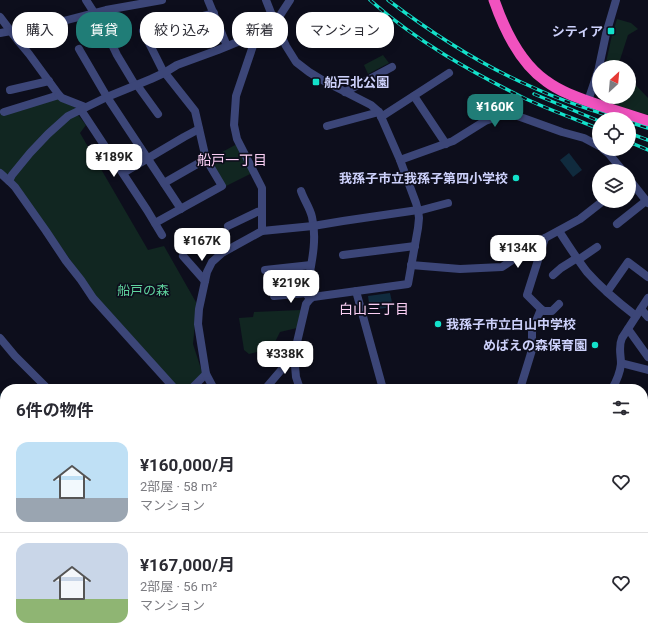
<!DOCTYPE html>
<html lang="ja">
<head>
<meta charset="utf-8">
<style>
	:root { --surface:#fff; --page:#f2f2f3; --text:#2b2b33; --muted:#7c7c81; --line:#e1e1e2; --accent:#207d77 }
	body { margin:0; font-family:Roboto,"Noto Sans JP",sans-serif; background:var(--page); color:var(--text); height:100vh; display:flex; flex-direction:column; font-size:15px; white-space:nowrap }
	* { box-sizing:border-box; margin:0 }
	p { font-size:13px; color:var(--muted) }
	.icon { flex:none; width:22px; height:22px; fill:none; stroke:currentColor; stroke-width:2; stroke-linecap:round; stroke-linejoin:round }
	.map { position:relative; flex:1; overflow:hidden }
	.sheet { position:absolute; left:0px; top:384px; width:648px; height:256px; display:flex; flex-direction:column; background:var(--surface); border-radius:16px 16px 0 0; box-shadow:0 2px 10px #0003 }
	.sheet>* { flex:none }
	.guide { position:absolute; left:12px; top:12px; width:400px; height:36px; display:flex; gap:8px }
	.needle { width:26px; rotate:26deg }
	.fabs { position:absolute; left:592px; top:60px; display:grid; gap:8px }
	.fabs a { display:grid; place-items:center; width:44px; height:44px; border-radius:50%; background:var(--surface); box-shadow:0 2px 10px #0003; font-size:20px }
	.price { position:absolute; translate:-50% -34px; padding:0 9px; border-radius:8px; background:#fff; color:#222; font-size:13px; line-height:26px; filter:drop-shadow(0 1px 2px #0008) }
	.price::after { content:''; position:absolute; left:50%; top:24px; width:12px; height:9px; margin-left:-6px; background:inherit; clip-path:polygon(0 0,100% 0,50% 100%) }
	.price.on { background:var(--accent); color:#fff }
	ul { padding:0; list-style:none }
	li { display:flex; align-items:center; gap:12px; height:100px; padding:0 16px }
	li+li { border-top:1px solid var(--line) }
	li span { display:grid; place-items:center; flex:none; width:112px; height:80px; border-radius:12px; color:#555 }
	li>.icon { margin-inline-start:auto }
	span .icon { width:48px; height:48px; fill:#fffc; stroke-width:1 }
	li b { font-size:17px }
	h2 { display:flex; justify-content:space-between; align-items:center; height:48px; padding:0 16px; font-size:17px }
	.tag { padding:0 14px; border-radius:16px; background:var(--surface); box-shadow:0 2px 10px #0003; font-size:14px; line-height:36px }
	.tag.on { background:var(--accent); color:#fff }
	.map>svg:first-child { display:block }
</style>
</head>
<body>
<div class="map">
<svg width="648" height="640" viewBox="0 0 648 640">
	<rect width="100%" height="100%" fill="#0d0e1c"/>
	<g fill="#112621">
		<path d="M 617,19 L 631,23 L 638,29 L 628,35 L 618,66 L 619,67 L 605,67 L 612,35 Z"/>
		<path d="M 383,55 L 389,63 L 368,74 L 364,65 Z"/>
		<path d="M 629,78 L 648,98 L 648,115 L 601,101 L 599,97 L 629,97 Z"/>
		<path d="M 59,98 L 78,109 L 8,176 L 0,172 L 0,108 L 3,115 Z"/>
		<path d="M 78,115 L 86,125 L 80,133 L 148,250 L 164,246 L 197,304 L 193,344 L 202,372 L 202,374 L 187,389 L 178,389 L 98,299 L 13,179 L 31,155 L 70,118 Z"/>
		<path d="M 237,144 L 252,173 L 224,187 L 209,159 Z"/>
		<path d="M 301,310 L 297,328 L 280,332 L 272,348 L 249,354 L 244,350 L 239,318 L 253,317 L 254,312 Z"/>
	</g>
	<g fill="#102b3e">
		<path d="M 569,153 L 582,170 L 573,177 L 560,160 Z"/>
		<path d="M 390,293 L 393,307 L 370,310 L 368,296 Z"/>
		<path d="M 0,393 L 5,399 L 5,635 L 200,635 L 206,640 L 0,640 Z"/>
	</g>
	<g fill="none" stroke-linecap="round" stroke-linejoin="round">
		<g stroke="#3c4678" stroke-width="8">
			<path d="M 86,0 L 104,28 L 117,55 L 135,85"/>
			<path d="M 208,0 L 227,46"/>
			<path d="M 0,17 L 19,42 L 29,54 L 59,95 L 4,112"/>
			<path d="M 160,27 L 214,13"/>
			<path d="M 143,31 L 164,73"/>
			<path d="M 0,33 L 11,31"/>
			<path d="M 13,34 L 106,10 L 162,0"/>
			<path d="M 79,49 L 107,97 L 181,209"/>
			<path d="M 599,67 L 606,34 L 616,0"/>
			<path d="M 137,85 L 158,114"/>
			<path d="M 10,90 L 49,81"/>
			<path d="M 345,92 L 392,67"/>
			<path d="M 59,95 L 62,98 L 85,107"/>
			<path d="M 414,96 L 446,144"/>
			<path d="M 588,101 L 599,68"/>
			<path d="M 81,110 L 147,210 L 162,235"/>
			<path d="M 381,117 L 449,73"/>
			<path d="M 327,126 L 379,112"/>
			<path d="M 603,149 L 609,154 L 623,171"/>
			<path d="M 400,160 L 453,141 L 485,121 L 503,115 L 512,114 L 562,132 L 584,138 L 599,146"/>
			<path d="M 0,173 L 9,181"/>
			<path d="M 123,173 L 184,137 L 199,129"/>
			<path d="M 629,179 L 648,203"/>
			<path d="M 164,183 L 206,159"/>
			<path d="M 301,191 C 304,200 310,208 312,217 C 318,242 310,269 306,293 L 310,299"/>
			<path d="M 418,211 L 448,203"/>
			<path d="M 155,223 L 222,186 L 206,159 L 195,111 L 165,73"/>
			<path d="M 617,224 L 646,201"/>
			<path d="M 228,226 L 257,212 L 262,211"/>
			<path d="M 262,231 L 313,226 L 343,221 L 418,210"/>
			<path d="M 559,231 C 568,245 577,259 587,272 C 602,289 619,303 636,316"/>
			<path d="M 343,255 L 415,246"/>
			<path d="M 183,256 L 205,281"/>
			<path d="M 578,260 L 597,247"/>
			<path d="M 411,265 L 460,269 L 502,267 L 545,238 L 580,219 L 603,201"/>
			<path d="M 265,270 L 311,265"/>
			<path d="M 553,275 L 561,268 L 577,258"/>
			<path d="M 356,291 L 383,389"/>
			<path d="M 607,292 L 628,262 L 648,277"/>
			<path d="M 274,296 L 306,293"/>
			<path d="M 541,309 L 544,311 L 552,311 L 559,304"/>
			<path d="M 641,309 L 648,317"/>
			<path d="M 628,329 L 648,357"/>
			<path d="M 0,338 L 15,356 L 48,389"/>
			<path d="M 294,355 L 296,377 L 300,389"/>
			<path d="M 621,363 L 648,370"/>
			<path d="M 175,389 L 93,298 L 81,280 L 66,261 L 46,231 L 15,187 L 9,181 L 12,175 L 30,153 L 48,134 L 68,116 L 107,97 L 151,79 L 164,73 L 177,65 L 218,50 L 257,34 L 275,23 L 290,0"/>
			<path d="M 191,389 L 206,374"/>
			<path d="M 214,389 L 206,374 L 198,324 L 199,309 L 207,272 L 212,262 L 222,253 L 262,231 L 262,188 L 237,139 L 234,125 L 236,96 L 257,34"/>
			<path d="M 265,389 L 294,355 L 306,304 L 310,299 L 313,297 L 408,284 L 418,228 L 419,218 L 418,210 L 416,203 L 400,160 L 379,112 L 371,105 L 322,80 L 309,72 L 296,62 L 286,46 L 275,23 L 266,0"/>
			<path d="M 520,389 L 532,350 L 532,331 L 541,309 L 527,295 L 545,238"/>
			<path d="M 612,389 C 616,382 620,373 621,364 C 621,354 618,347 622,338 L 648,298"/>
			<path d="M 643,437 L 648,436"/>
			<path d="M 643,467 L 648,455"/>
			<path d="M 643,507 L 648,513"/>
			<path d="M 643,549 L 648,555"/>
			<path d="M 643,577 L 648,575"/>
			<path d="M 643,593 L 648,598"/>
			<path d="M 312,635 L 318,640"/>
			<path d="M 413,635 L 417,640"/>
			<path d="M 485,635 L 492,640"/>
			<path d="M 611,635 L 616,640"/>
			<path d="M 452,640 L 456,635"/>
			<path d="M 499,640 L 502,635"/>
			<path d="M 567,640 L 571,635"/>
		</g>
		<path stroke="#f152bf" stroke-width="11" d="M 494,0 C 504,29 520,63 546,81 C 562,93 582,99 601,106 C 617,111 632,116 648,121"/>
		<g stroke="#13e1ca" stroke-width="3.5">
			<g id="rail">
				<path d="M 370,0 C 416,41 471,72 526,99 C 550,110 575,119 599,129"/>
				<path d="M 388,0 C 433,34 481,65 532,87 C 560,100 590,110 619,119"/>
				<path d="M 534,94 L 599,121"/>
				<path d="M 629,122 L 648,128"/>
				<path d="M 629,133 L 648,140"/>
				<path d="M 629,142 L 648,150"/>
			</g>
		</g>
		<use href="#rail" stroke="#0d0e1c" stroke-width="2" stroke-dasharray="6" stroke-linecap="butt"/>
	</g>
	<g fill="#13e1ca" stroke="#0d0e1c" stroke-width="1.5">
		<rect x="607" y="27" width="8" height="8" rx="2"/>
		<rect x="312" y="78" width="8" height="8" rx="2"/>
		<circle cx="516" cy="178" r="4"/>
		<circle cx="438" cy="324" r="4"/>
		<circle cx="595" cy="345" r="4"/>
	</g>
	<g text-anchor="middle" stroke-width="3.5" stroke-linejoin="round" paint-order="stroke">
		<g font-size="13" font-weight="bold" fill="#cdd1fb" stroke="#0d0e1c" text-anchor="end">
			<text x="603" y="36">シティア</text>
			<text x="324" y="87" text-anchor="start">船戸北公園</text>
			<text x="508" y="183">我孫子市立我孫子第四小学校</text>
			<text x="446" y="329" text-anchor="start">我孫子市立白山中学校</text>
			<text x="587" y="350">めばえの森保育園</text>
		</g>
		<g font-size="13" fill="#60d49e" stroke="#0d0e1c">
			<text x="143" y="295">船戸の森</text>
		</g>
		<g font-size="14" fill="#fbcff4" stroke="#0d0e1c">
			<text x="232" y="165">船戸一丁目</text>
			<text x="374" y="314">白山三丁目</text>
		</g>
	</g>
</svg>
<div class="fabs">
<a><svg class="needle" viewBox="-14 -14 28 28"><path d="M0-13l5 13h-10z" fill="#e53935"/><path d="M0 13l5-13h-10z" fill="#7c7c81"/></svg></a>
<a><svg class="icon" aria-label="locate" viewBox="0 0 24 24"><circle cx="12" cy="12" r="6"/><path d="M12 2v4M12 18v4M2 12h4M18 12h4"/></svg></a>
<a><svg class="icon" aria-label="layers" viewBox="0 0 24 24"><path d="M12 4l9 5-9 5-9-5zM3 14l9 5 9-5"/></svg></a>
</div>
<b class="price on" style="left:495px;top:128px">¥160K</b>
<b class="price" style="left:114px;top:178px">¥189K</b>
<b class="price" style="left:202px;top:262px">¥167K</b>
<b class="price" style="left:518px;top:269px">¥134K</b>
<b class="price" style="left:291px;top:304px">¥219K</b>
<b class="price" style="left:285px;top:375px">¥338K</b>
<div class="guide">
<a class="tag">購入</a>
<a class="tag on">賃貸</a>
<a class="tag">絞り込み</a>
<a class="tag">新着</a>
<a class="tag">マンション</a>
</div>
<section class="sheet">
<h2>6件の物件<svg class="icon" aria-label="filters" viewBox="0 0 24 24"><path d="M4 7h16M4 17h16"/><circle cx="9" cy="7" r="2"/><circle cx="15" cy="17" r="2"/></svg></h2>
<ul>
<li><span style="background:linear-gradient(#bfe0f5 70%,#9aa5b1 0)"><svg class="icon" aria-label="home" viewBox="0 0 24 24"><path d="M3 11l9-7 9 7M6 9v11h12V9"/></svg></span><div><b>¥160,000/月</b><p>2部屋 · 58 m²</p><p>マンション</p></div><svg class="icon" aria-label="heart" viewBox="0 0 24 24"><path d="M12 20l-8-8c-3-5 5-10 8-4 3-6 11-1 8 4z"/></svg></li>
<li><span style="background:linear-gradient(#c9d6e8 70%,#8fb573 0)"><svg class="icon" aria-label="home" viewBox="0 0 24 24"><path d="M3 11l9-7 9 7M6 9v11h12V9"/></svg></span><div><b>¥167,000/月</b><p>2部屋 · 56 m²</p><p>マンション</p></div><svg class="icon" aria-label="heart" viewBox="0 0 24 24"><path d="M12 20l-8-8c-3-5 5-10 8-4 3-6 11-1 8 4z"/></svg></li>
</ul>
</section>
</div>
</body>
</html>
